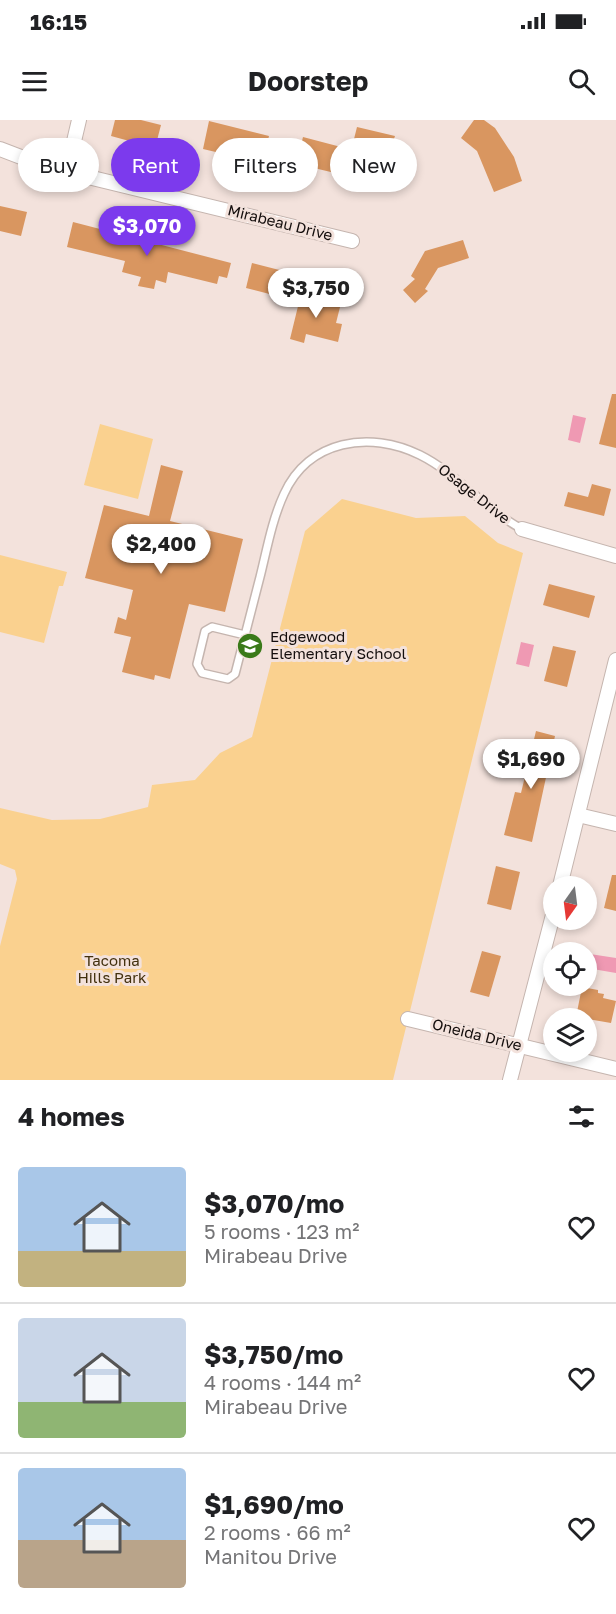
<!DOCTYPE html>
<html lang="en">
<head>
<meta charset="utf-8">
<style>
	:root { --surface:#fff; --page:#f2f2f2; --text:#202124; --muted:#757577; --line:#e0e0e0; --accent:#7c3aed }
	body { margin:0; font-family:"Golos Text",sans-serif; background:var(--page); color:var(--text); height:100vh; display:flex; flex-direction:column; font-size:22px; white-space:nowrap }
	* { box-sizing:border-box; margin:0 }
	p { font-size:20px; color:var(--muted) }
	.icon { flex:none; width:33px; height:33px; fill:none; stroke:currentColor; stroke-width:2; stroke-linecap:round; stroke-linejoin:round }
	.map { position:relative; height:960px; overflow:hidden }
	.panel { display:flex; flex-direction:column; background:var(--surface); flex:1 }
	.panel>* { flex:none }
	.banner { position:absolute; left:18px; top:18px; width:580px; height:54px; display:flex; gap:12px }
	.needle { width:39px; rotate:194deg }
	.tools { position:absolute; left:543px; top:756px; display:grid; gap:12px }
	.tools a { display:grid; place-items:center; width:54px; height:54px; border-radius:50%; background:var(--surface); box-shadow:0 3px 9px #0003; font-size:30px }
	.price { position:absolute; translate:-50% -51px; padding:0 14px; border-radius:21px; background:#fff; color:#222; font-size:20px; line-height:39px; filter:drop-shadow(0 2px 3px #0008) }
	.price::after { content:''; position:absolute; left:50%; top:36px; width:18px; height:14px; margin-left:-9px; background:inherit; clip-path:polygon(0 0,100% 0,50% 100%) }
	.price.selected { background:var(--accent); color:#fff }
	ul { padding:0; list-style:none }
	li { display:flex; align-items:center; gap:18px; height:150px; padding:0 18px }
	li+li { border-top:2px solid var(--line) }
	li span { display:grid; place-items:center; flex:none; width:168px; height:120px; border-radius:6px; color:#555 }
	li>.icon { margin-inline-start:auto }
	span .icon { width:72px; height:72px; fill:#fffc; stroke-width:1 }
	li b { font-size:26px }
	h2 { display:flex; justify-content:space-between; align-items:center; height:72px; padding:0 18px; font-size:26px }
	.chip { padding:0 21px; border-radius:27px; background:var(--surface); box-shadow:0 3px 9px #0003; font-size:21px; line-height:54px }
	.chip.selected { background:var(--accent); color:#fff }
	.status { display:flex; justify-content:space-between; align-items:center; height:42px; padding:0 30px; background:var(--surface); direction:ltr }
	.status svg { height:16px; fill:currentColor }
	header { display:flex; justify-content:space-between; align-items:center; height:78px; padding:0 18px; background:var(--surface); font-size:27px; font-weight:700 }
	.map>svg:first-child { display:block }
</style>
</head>
<body>
<div class="status"><b>16:15</b><svg viewBox="0 0 49 12"><path d="M0 12V9h3v3zM5 12V6h3v6zM10 12V3h3v9zM15 12V0h3v12zM26 1h20v11H26zM47 4h2v5h-2z"/></svg></div>
<header><svg class="icon" aria-label="menu" viewBox="0 0 24 24"><path d="M4 6h16M4 12h16M4 18h16"/></svg>Doorstep<svg class="icon" aria-label="search" viewBox="0 0 24 24"><circle cx="10" cy="10" r="6"/><path d="M15 15l6 6"/></svg></header>
<div class="map">
<svg width="616" height="960" viewBox="0 0 616 960">
	<rect width="100%" height="100%" fill="#f3e2dc"/>
	<g fill="#fad18f">
		<path d="M 100,304 L 153,319 L 138,379 L 84,365 Z"/>
		<path d="M 342,379 L 416,398 L 465,396 L 498,423 L 523,433 L 393,960 L 0,960 L 0,826 L 17,759 L 15,750 L 0,744 L 0,688 L 52,700 L 100,699 L 148,687 L 152,665 L 195,660 L 220,633 L 252,617 L 305,411 Z"/>
		<path d="M 0,435 L 67,452 L 63,466 L 59,466 L 44,523 L 0,512 Z"/>
	</g>
	<g fill="#ef99b3">
		<path d="M 573,295 L 586,298 L 580,323 L 568,320 Z"/>
		<path d="M 521,522 L 534,525 L 529,547 L 516,544 Z"/>
		<path d="M 590,834 L 616,838 L 616,853 L 587,848 Z"/>
	</g>
	<g fill="#d99660">
		<path d="M 115,0 L 141,0 L 161,5 L 155,28 L 111,16 Z"/>
		<path d="M 474,0 L 484,0 L 495,8 L 514,37 L 522,61 L 494,72 L 477,31 L 461,18 Z"/>
		<path d="M 209,1 L 269,16 L 260,52 L 243,48 L 246,34 L 221,28 L 220,33 L 203,29 Z"/>
		<path d="M 357,7 L 395,16 L 393,22 L 398,24 L 389,47 L 373,43 L 374,39 L 351,31 Z"/>
		<path d="M 303,17 L 341,27 L 335,53 L 314,48 L 313,53 L 295,49 Z"/>
		<path d="M 0,86 L 27,92 L 21,116 L 0,111 Z"/>
		<path d="M 73,102 L 231,143 L 227,158 L 219,156 L 217,164 L 168,152 L 166,163 L 156,160 L 154,169 L 138,166 L 141,157 L 122,152 L 125,141 L 67,127 Z"/>
		<path d="M 463,120 L 469,138 L 438,148 L 425,169 L 428,171 L 415,183 L 403,170 L 415,159 L 411,156 L 425,131 Z"/>
		<path d="M 252,143 L 291,153 L 285,178 L 246,168 Z"/>
		<path d="M 301,174 L 341,183 L 336,203 L 342,204 L 338,222 L 306,214 L 304,223 L 290,219 Z"/>
		<path d="M 612,274 L 616,274 L 616,328 L 599,324 Z"/>
		<path d="M 161,345 L 183,351 L 170,401 L 243,419 L 225,492 L 189,484 L 170,559 L 155,555 L 154,560 L 122,552 L 131,517 L 114,513 L 118,497 L 126,500 L 133,470 L 85,458 L 104,385 L 149,396 Z"/>
		<path d="M 592,364 L 611,369 L 604,396 L 564,386 L 568,372 L 588,377 Z"/>
		<path d="M 549,464 L 595,476 L 589,498 L 543,485 Z"/>
		<path d="M 553,526 L 576,531 L 567,567 L 544,561 Z"/>
		<path d="M 536,611 L 555,616 L 532,722 L 504,715 L 515,672 L 521,673 Z"/>
		<path d="M 496,746 L 520,752 L 511,790 L 487,784 Z"/>
		<path d="M 612,755 L 616,755 L 616,791 L 604,788 Z"/>
		<path d="M 482,831 L 501,836 L 489,877 L 470,872 Z"/>
		<path d="M 582,867 L 598,870 L 598,873 L 604,874 L 603,878 L 616,881 L 611,903 L 576,897 Z"/>
	</g>
	<g fill="none" stroke-linecap="round" stroke-linejoin="round">
		<g stroke="#c5b5af" stroke-width="10">
			<path id="lane" d="M 245,515 L 212,507 L 205,511 L 197,544 L 202,553 L 228,559 L 235,554 C 243,522 252,489 260,457 C 267,429 272,400 284,374 C 308,320 370,310 420,335 C 458,354 484,389 522,409"/>
		</g>
		<g stroke="#c5b5af" stroke-width="16">
			<g id="street">
				<path d="M 0,29 L 47,47 L 352,121"/>
				<path d="M 67,51 L 79,0"/>
				<path d="M 522,409 L 616,436"/>
				<path d="M 578,695 L 616,704"/>
				<path d="M 560,766 L 616,540"/>
				<path d="M 408,899 L 616,949"/>
				<path d="M 510,960 L 554,791"/>
			</g>
		</g>
		<use href="#lane" stroke="#fff" stroke-width="7"/>
		<use href="#street" stroke="#fff" stroke-width="14"/>
	</g>
	<defs>
		<g id="school-disc" transform="scale(1.35)"><circle r="9.5" fill="#3a7a19" stroke="#f3e2dc"/><path d="M0-5L7-2L0 1L-7-2ZM-4 1L0 2.5L4 1V4Q0 6-4 4Z" fill="#fff"/></g>
	</defs>
	<g fill-rule="evenodd">
		<use href="#school-disc" x="250" y="526"/>
	</g>
	<g text-anchor="middle" stroke-width="6" stroke-linejoin="round" paint-order="stroke">
		<g font-size="15" fill="#140e0d" stroke="#f3e2dc">
			<text transform="translate(280 103) rotate(14)" y="5">Mirabeau Drive</text>
			<text transform="translate(474 374) rotate(38)" y="5">Osage Drive</text>
			<text transform="translate(477 915) rotate(14)" y="5">Oneida Drive</text>
		</g>
		<g font-size="15" fill="#140e0d" stroke="#f3e2dc" text-anchor="start">
			<text x="270" y="522">Edgewood<tspan x="270" dy="17">Elementary School</tspan></text>
		</g>
		<g font-size="15" fill="#42300e" stroke="#f3e2dc">
			<text x="112" y="846">Tacoma<tspan x="112" dy="17">Hills Park</tspan></text>
		</g>
	</g>
</svg>
<div class="tools">
<a><svg class="needle" viewBox="-14 -14 28 28"><path d="M0-13l5 13h-10z" fill="#e53935"/><path d="M0 13l5-13h-10z" fill="#757577"/></svg></a>
<a><svg class="icon" aria-label="locate" viewBox="0 0 24 24"><circle cx="12" cy="12" r="6"/><path d="M12 2v4M12 18v4M2 12h4M18 12h4"/></svg></a>
<a><svg class="icon" aria-label="layers" viewBox="0 0 24 24"><path d="M12 4l9 5-9 5-9-5zM3 14l9 5 9-5"/></svg></a>
</div>
<b class="price selected" style="left:147px;top:137px">$3,070</b>
<b class="price" style="left:316px;top:199px">$3,750</b>
<b class="price" style="left:161px;top:455px">$2,400</b>
<b class="price" style="left:531px;top:670px">$1,690</b>
<div class="banner">
<a class="chip">Buy</a>
<a class="chip selected">Rent</a>
<a class="chip">Filters</a>
<a class="chip">New</a>
</div>
</div>
<section class="panel">
<h2>4 homes<svg class="icon" aria-label="filters" viewBox="0 0 24 24"><path d="M4 7h16M4 17h16"/><circle cx="9" cy="7" r="2"/><circle cx="15" cy="17" r="2"/></svg></h2>
<ul>
<li><span style="background:linear-gradient(#a9c7e8 70%,#c2b280 0)"><svg class="icon" aria-label="home" viewBox="0 0 24 24"><path d="M3 11l9-7 9 7M6 9v11h12V9"/></svg></span><div><b>$3,070/mo</b><p>5 rooms · 123 m²</p><p>Mirabeau Drive</p></div><svg class="icon" aria-label="heart" viewBox="0 0 24 24"><path d="M12 20l-8-8c-3-5 5-10 8-4 3-6 11-1 8 4z"/></svg></li>
<li><span style="background:linear-gradient(#c9d6e8 70%,#8fb573 0)"><svg class="icon" aria-label="home" viewBox="0 0 24 24"><path d="M3 11l9-7 9 7M6 9v11h12V9"/></svg></span><div><b>$3,750/mo</b><p>4 rooms · 144 m²</p><p>Mirabeau Drive</p></div><svg class="icon" aria-label="heart" viewBox="0 0 24 24"><path d="M12 20l-8-8c-3-5 5-10 8-4 3-6 11-1 8 4z"/></svg></li>
<li><span style="background:linear-gradient(#a9c7e8 60%,#b9a48a 0)"><svg class="icon" aria-label="home" viewBox="0 0 24 24"><path d="M3 11l9-7 9 7M6 9v11h12V9"/></svg></span><div><b>$1,690/mo</b><p>2 rooms · 66 m²</p><p>Manitou Drive</p></div><svg class="icon" aria-label="heart" viewBox="0 0 24 24"><path d="M12 20l-8-8c-3-5 5-10 8-4 3-6 11-1 8 4z"/></svg></li>
</ul>
</section>
</body>
</html>
